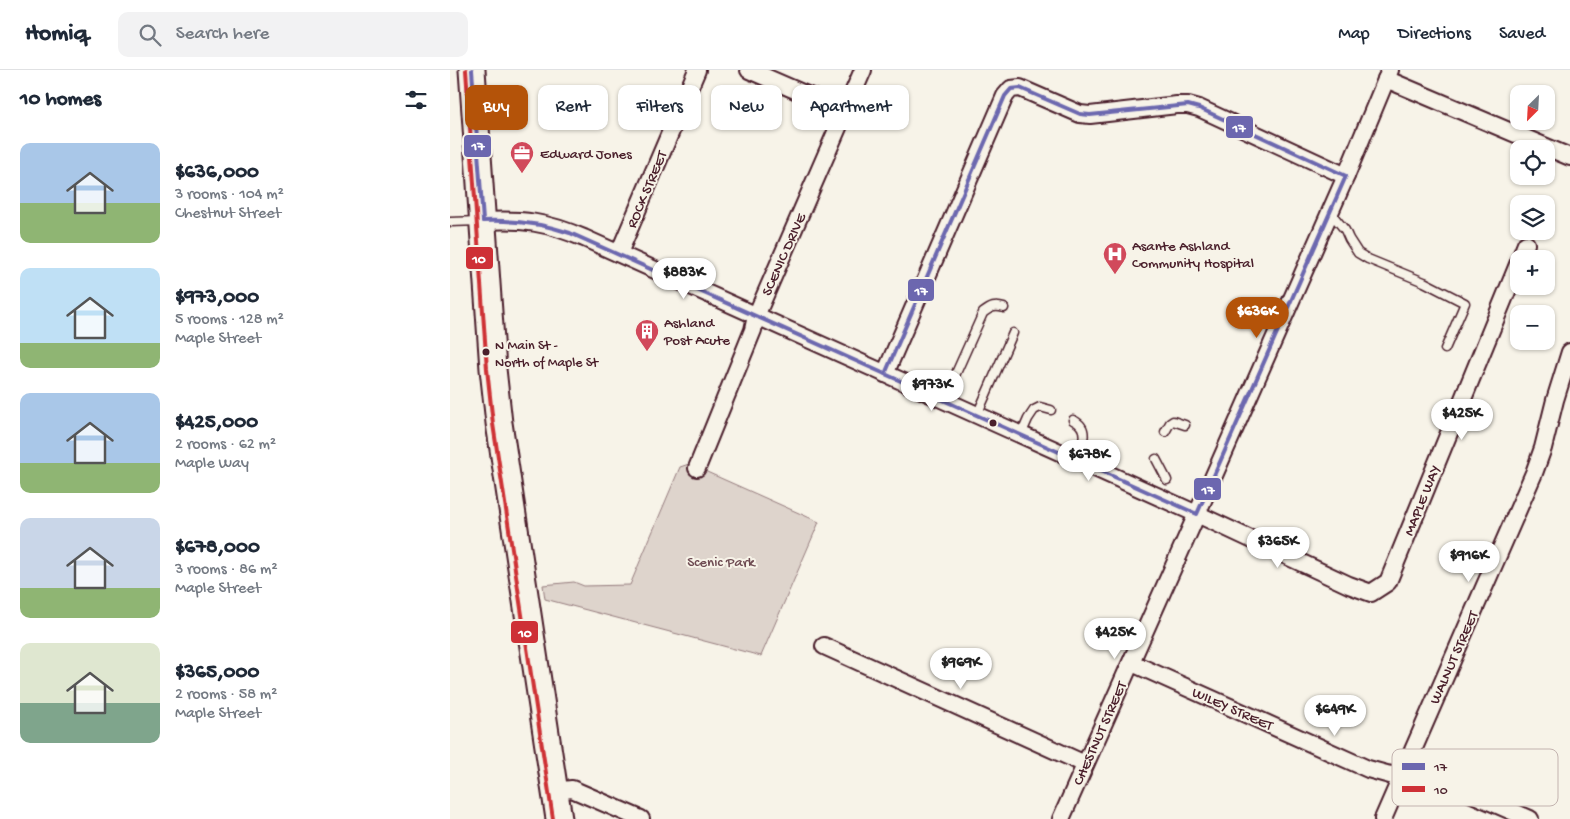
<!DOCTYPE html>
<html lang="en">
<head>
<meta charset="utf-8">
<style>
	:root { --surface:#fff; --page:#f2f2f3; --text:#1f2937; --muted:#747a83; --line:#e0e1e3; --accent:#b45309 }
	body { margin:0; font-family:"Gochi Hand",sans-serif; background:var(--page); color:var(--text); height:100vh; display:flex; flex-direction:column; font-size:19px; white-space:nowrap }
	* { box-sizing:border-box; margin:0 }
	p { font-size:16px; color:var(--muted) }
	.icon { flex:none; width:28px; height:28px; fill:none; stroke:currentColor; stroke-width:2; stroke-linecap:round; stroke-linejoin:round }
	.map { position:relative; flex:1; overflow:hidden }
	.drawer { display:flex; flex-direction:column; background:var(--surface); width:450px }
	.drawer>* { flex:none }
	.top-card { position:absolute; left:15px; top:15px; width:475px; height:45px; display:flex; gap:10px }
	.needle { width:32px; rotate:204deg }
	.controls { position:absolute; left:1060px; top:15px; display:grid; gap:10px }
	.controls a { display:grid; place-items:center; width:45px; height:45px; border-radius:10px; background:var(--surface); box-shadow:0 1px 4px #0004; font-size:25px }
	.price { position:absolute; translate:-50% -42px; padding:0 11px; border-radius:18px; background:#fff; color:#222; font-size:16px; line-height:32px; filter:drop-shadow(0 1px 2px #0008) }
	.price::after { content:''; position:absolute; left:50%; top:30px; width:15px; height:11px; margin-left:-8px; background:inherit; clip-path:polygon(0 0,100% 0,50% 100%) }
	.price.current { background:var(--accent); color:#fff }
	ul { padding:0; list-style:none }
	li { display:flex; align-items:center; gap:15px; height:125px; padding:0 20px }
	li span { display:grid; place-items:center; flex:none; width:140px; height:100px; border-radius:10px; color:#555 }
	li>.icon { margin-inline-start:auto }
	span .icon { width:60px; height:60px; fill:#fffc; stroke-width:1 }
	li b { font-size:21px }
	h2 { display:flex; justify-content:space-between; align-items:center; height:60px; padding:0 20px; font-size:21px }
	.chip { padding:0 18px; border-radius:10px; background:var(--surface); box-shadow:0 1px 4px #0004; font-size:18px; line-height:45px }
	.chip.current { background:var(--accent); color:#fff }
	header { display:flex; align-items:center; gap:30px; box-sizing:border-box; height:70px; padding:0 25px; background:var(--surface); border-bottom:1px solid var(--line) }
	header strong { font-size:24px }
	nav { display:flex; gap:28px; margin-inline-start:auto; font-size:18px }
	.search { width:350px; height:45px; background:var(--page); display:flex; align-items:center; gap:12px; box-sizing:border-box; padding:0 18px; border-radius:10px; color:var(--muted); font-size:19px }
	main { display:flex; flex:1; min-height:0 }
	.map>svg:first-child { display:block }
</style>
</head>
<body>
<header>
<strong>Homiq</strong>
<div class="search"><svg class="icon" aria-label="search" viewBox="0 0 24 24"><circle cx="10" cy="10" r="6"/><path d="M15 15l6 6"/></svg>Search here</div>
<nav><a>Map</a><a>Directions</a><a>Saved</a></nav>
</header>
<main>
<section class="drawer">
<h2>10 homes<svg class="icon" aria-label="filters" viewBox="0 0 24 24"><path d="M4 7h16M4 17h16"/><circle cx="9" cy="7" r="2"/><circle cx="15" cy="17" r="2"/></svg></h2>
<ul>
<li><span style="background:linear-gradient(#a9c7e8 60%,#8fb573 0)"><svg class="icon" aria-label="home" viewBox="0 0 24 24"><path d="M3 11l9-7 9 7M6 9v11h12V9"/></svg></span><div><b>$636,000</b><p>3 rooms · 104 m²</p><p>Chestnut Street</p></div></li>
<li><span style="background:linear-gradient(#bfe0f5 75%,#8fb573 0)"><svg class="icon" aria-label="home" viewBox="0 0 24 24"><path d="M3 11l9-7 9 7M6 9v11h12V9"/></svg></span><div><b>$973,000</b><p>5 rooms · 128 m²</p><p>Maple Street</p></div></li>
<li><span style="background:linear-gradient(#a9c7e8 70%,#8fb573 0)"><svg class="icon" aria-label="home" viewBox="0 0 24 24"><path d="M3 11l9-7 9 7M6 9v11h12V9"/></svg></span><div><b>$425,000</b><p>2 rooms · 62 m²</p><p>Maple Way</p></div></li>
<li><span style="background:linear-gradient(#c9d6e8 70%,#8fb573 0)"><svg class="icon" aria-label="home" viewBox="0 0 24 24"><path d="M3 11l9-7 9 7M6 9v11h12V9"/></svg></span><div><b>$678,000</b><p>3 rooms · 86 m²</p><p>Maple Street</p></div></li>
<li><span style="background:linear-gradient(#dfe7d0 60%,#7fa58c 0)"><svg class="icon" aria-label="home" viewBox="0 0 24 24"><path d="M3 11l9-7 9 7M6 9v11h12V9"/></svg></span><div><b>$365,000</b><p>2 rooms · 58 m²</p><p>Maple Street</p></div></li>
</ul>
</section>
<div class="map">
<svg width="1120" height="749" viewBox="0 0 1120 749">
	<rect width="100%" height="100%" fill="#f7f3e8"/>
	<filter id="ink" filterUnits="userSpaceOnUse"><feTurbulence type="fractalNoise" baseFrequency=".02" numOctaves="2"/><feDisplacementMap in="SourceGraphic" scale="10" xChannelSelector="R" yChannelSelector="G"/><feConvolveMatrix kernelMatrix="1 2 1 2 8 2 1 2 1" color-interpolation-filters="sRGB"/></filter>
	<g filter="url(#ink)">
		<path fill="#ded4cc" stroke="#947a7c" d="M 239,394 L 369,452 L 311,586 L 95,529 L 93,515 L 124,512 L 134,516 L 180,515 L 230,397 Z"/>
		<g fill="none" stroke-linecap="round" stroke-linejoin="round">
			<g stroke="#4a1f2b" stroke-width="11">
				<g id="service">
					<path d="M 880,142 L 895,160 L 899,169 L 908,183 L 918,189 L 974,212 L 1015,233 L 995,279"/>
					<path d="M 0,152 L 30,151"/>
					<path d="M 494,330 L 533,243 C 541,237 545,235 554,238"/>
					<path d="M 527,345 L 563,263"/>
					<path d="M 623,350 C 641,358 632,375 626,390"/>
					<path d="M 715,362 L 720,353 L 723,351 L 735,355"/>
					<path d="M 571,365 L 578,349 L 584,340 L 590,337 L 601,340"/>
					<path d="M 706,389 L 717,410"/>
				</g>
			</g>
			<g stroke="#4a1f2b" stroke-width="20">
				<g id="minor">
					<path d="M 299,0 L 396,42"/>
					<path d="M 936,9 L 1120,87"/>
					<path d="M 33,151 C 74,149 96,152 134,168 L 747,444 L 899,515 L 921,523 L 938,512 L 1069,192"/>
					<path d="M 169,183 L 247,0"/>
					<path d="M 1070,189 L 1076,174"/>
					<path d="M 435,304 L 555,26 L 561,19 L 570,18 L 630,44 L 640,45 L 727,35 L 738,35 L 749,38 L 896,106"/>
					<path d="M 247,398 L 303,260 L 306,246 L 413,0"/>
					<path d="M 374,576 L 635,694"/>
					<path d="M 682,593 L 918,699 L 940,705 L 966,702 L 976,704 L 1080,749"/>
					<path d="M 104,721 L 122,719 L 191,749"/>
					<path d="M 611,749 L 747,444 L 896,106 L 940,0"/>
					<path d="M 933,749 L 1084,403 L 1093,378 L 1105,330 L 1120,282"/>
				</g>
			</g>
			<g stroke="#4a1f2b" stroke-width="29">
				<path id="primary" d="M 22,0 L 43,299 L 49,353 L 109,749"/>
			</g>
			<use href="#service" stroke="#f7f3e8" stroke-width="8"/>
			<use href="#minor" stroke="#f7f3e8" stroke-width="16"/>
			<use href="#primary" stroke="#f7f3e8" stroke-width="25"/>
			<g stroke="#f7f3e8" stroke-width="8">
				<g id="bus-1">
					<path d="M 22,0 L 33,151"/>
					<path d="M 570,18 L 630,44 L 640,45 L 738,35 L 749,38 L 896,106 L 747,444 L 435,304 L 555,26 L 561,19 Z"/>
					<path d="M 33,151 C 64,150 91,153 120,163 L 435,304"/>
				</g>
			</g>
			<g stroke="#f7f3e8" stroke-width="8">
				<path id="bus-2" d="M 16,0 L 37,299 L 43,354 L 103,749"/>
			</g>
			<use href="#bus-1" stroke="#6c67af" stroke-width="4"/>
			<use href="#bus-2" stroke="#ce3036" stroke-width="4"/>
		</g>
	</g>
	<defs>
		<g id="office-pin" transform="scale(1.25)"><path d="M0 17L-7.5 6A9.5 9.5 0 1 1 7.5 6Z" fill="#d1495b" stroke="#f7f3e8"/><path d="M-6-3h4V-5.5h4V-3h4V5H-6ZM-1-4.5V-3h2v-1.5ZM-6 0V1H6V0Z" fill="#fff"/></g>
		<g id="hospital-pin" transform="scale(1.25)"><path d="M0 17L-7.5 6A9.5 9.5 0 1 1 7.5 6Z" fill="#d1495b" stroke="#f7f3e8"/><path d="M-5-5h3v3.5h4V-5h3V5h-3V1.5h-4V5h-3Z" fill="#fff"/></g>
		<g id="building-pin" transform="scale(1.25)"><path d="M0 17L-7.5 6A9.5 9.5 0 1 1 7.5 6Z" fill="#d1495b" stroke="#f7f3e8"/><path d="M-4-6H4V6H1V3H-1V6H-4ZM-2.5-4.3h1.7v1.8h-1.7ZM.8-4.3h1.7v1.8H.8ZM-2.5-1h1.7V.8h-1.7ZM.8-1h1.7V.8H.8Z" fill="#fff"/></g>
	</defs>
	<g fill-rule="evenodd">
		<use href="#office-pin" x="72" y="83"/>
		<use href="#hospital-pin" x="665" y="184"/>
		<use href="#building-pin" x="197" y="261"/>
	</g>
	<g fill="#4a1f2b" stroke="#f7f3e8" stroke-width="2">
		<circle cx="36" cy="282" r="4.5"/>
		<circle cx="543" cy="353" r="4.5"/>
	</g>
	<g text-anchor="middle" stroke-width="4" stroke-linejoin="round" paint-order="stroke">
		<g font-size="14" fill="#4a1f2b" stroke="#f7f3e8" text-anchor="start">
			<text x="45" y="279">N Main St -<tspan x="45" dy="17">North of Maple St</tspan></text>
		</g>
		<g font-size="15" fill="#4a1f2b" stroke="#f7f3e8" text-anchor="start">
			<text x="90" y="88">Edward Jones</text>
			<text x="682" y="180">Asante Ashland<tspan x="682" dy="17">Community Hospital</tspan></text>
			<text x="214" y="257">Ashland<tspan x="214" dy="17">Post Acute</tspan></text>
		</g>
		<g font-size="15" fill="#4a1f2b" stroke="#f7f3e8">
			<text transform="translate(196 119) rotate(-67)" y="5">ROCK STREET</text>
			<text transform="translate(333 184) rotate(-66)" y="5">SCENIC DRIVE</text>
			<text transform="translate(971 430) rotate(-68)" y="5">MAPLE WAY</text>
			<text transform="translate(1003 587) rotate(-66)" y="5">WALNUT STREET</text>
			<text transform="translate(783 638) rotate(24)" y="5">WILEY STREET</text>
			<text transform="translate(649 663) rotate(-66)" y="5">CHESTNUT STREET</text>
		</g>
		<g font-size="15" fill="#6f4c53" stroke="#f7f3e8">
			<text x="271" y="496">Scenic Park</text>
		</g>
	</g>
	<rect x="942" y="679" width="166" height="57" rx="8" fill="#f7f3e8" stroke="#c3b3af" stroke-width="1"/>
	<rect x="952" y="693" width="23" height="7" fill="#6c67af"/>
	<rect x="952" y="716" width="23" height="6" fill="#ce3036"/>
	<g font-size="14" fill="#4a1f2b">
		<text x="984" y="701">17</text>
		<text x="984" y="724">10</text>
	</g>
	<g stroke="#f7f3e8" stroke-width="2">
		<rect x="775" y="45" width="29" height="24" rx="5" fill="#6c67af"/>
		<rect x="13" y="64" width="29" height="24" rx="5" fill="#6c67af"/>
		<rect x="15" y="176" width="29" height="24" rx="5" fill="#ce3036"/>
		<rect x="457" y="208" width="28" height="24" rx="5" fill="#6c67af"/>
		<rect x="743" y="407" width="29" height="24" rx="5" fill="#6c67af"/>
		<rect x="60" y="550" width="29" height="24" rx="5" fill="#ce3036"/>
	</g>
	<g font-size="14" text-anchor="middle" font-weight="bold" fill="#fff">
		<text x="789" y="62">17</text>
		<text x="28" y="80">17</text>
		<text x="29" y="193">10</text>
		<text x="471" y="225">17</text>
		<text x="758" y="424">17</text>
		<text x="75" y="567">10</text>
	</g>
</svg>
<div class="controls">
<a><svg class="needle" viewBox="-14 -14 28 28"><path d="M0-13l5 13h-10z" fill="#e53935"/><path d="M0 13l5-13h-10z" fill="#747a83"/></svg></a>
<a><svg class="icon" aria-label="locate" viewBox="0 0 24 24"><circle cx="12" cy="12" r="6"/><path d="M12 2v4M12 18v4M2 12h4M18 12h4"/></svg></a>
<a><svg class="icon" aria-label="layers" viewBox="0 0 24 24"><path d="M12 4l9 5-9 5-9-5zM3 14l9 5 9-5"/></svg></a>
<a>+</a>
<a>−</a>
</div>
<b class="price" style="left:234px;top:230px">$883K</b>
<b class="price current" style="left:807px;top:269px">$636K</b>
<b class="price" style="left:482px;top:342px">$973K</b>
<b class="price" style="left:1012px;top:371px">$425K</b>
<b class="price" style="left:639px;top:412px">$678K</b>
<b class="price" style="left:828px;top:499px">$365K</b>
<b class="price" style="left:1019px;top:513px">$916K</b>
<b class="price" style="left:665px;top:590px">$425K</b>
<b class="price" style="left:511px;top:620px">$969K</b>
<b class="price" style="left:885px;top:667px">$649K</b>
<div class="top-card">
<a class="chip current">Buy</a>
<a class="chip">Rent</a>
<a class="chip">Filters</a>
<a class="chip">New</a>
<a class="chip">Apartment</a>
</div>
</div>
</main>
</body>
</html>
